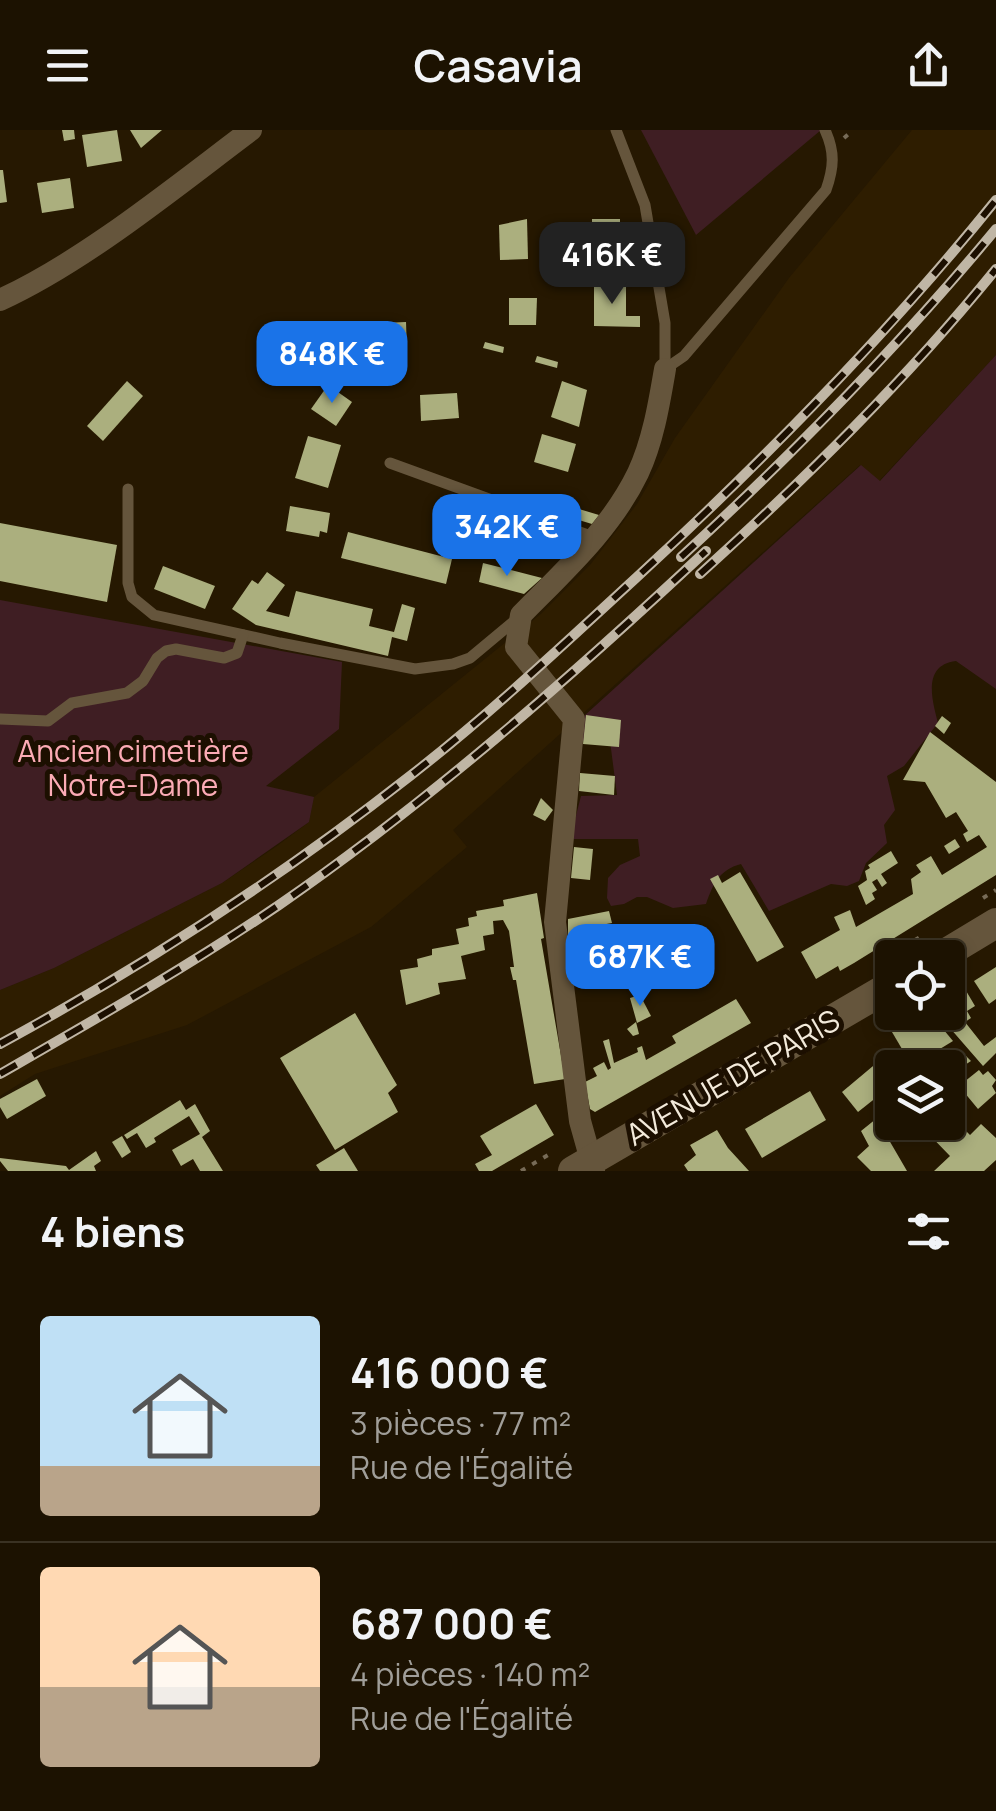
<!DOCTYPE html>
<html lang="fr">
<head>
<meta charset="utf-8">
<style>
	:root { --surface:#1c1201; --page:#251b0b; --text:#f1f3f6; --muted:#a09e99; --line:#3a3223; --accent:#1a73e8 }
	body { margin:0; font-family:Manrope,sans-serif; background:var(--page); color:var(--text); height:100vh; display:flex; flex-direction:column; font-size:38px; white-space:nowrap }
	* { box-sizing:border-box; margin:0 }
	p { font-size:32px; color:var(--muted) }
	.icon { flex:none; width:55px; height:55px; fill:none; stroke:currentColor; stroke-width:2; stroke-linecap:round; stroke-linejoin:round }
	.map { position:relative; height:1041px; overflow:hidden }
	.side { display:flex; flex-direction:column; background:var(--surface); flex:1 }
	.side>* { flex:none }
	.buttons { position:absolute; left:875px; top:810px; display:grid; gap:20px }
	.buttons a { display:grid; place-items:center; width:90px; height:90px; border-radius:10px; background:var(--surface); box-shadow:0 5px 15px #0003,0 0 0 2px var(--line); font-size:50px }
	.price { position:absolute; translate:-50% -85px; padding:0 22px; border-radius:20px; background:var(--accent); color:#fff; font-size:32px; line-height:65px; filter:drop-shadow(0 2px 5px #0008) }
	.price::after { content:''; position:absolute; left:50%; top:60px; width:30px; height:22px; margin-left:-15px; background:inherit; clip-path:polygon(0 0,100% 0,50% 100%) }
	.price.selected { background:#222; color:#fff }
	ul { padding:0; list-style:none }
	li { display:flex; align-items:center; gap:30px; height:250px; padding:0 40px }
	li+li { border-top:2px solid var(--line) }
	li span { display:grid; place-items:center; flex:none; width:280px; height:200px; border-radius:10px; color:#555 }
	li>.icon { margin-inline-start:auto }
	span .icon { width:120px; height:120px; fill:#fffc; stroke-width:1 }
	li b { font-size:42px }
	h2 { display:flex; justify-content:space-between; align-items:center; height:120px; padding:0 40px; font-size:42px }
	header { display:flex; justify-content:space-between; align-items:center; height:130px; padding:0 40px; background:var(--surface); font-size:45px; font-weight:600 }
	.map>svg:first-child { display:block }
</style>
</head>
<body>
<header><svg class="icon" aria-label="menu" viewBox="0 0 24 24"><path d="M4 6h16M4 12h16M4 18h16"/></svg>Casavia<svg class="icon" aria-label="share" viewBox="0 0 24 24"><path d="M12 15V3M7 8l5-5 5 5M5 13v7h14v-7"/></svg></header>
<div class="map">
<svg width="996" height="1041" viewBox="0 0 996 1041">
	<rect width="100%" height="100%" fill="#261801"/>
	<path fill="#2e1d00" d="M 912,0 L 996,0 L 996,225 L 879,351 L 860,335 L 453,700 L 467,717 L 371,797 L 187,895 L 35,944 L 0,966 L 0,860 L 54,838 L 222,753 L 277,716 L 309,692 L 314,667 L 542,483 L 590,435 L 637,374 L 675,308 L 789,148 Z"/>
	<g fill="#3f1e23">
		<path d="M 641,0 L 821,0 L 696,105 Z"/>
		<path d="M 996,225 L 996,559 L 956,531 C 922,535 932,570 938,593 L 904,636 L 887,646 L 895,680 L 884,695 L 887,713 L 866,733 L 859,751 L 847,756 L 831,754 L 769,781 L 741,734 C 719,740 713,754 706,774 L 673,778 L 647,767 L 637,767 L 624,774 L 611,776 L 607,768 L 608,748 L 620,735 L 640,726 L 638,709 L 570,709 L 581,666 L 617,665 L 610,611 L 581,611 L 584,586 L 861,335 L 880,351 Z"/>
		<path d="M 0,470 L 342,532 L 339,599 L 266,656 L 314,667 L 309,692 L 222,753 L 54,838 L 0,860 Z"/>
	</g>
	<g fill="#abaf7e">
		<path d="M 62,0 L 74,0 L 75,9 L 64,11 Z"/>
		<path d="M 117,0 L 122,31 L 87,37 L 82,5 Z"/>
		<path d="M 130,0 L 162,0 L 141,18 Z"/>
		<path d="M 0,40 L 3,40 L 7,72 L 0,73 Z"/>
		<path d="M 70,48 L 74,78 L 42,83 L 37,53 Z"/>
		<path d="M 527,89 L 528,129 L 500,130 L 499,95 Z"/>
		<rect x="592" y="89" width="28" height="27"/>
		<path d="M 594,153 L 626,154 L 626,186 L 640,186 L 640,197 L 594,196 Z"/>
		<path d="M 509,168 L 537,168 L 536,195 L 509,195 Z"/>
		<path d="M 406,192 L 407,221 L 359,223 L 358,194 Z"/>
		<path d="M 485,212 L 504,217 L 503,223 L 483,218 Z"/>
		<path d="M 537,226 L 558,232 L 557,238 L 535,232 Z"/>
		<path d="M 127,251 L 143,266 L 103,311 L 87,296 Z"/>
		<path d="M 562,251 L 587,260 L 579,297 L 551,287 Z"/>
		<path d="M 328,255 L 352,272 L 336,296 L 311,279 Z"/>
		<path d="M 457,263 L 459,288 L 421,291 L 420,265 Z"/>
		<path d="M 542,304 L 576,314 L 568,342 L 534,332 Z"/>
		<path d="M 308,306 L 341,315 L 328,358 L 295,348 Z"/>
		<path d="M 290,376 L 330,383 L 327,403 L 320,401 L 319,407 L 286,401 Z"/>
		<path d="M 579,379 L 599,385 L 592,394 L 572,388 Z"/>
		<path d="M 466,386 L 497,395 L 489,426 L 458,418 Z"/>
		<path d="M 0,393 L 117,415 L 107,472 L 0,451 Z"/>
		<path d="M 348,402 L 452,429 L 446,454 L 341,428 Z"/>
		<path d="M 483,433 L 542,448 L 524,464 L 479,452 Z"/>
		<path d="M 163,436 L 215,456 L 205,479 L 154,459 Z"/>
		<path d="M 267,442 L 285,455 L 266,481 L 289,487 L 296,461 L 373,479 L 369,496 L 394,502 L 402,474 L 415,478 L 407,511 L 392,507 L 388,526 L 256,495 L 232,479 L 252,450 L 258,454 Z"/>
		<path d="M 586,585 L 621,590 L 619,617 L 583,614 Z"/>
		<path d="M 942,586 L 951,593 L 944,604 L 935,596 Z"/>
		<path d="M 930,602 L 996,652 L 996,745 L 854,833 L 840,841 L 838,836 L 816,849 L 801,822 L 840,800 L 834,787 L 850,780 L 856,797 L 913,764 L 911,749 L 921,742 L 916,735 L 931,726 L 942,745 L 987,717 L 979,705 L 967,712 L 963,704 L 968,701 L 956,682 L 946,688 L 925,652 L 903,650 Z"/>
		<path d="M 580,643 L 615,646 L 614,665 L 579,661 Z"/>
		<path d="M 541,668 L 553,680 L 545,691 L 533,685 Z"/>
		<path d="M 955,709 L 960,717 L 949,724 L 944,716 Z"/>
		<path d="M 574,717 L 593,719 L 590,750 L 571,748 Z"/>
		<path d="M 891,721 L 898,733 L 881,744 L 887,753 L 882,757 L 877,749 L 872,752 L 877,760 L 872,763 L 875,769 L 866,775 L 858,756 L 867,750 L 865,741 L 870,738 L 868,735 Z"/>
		<path d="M 740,742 L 784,817 L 757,832 L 710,749 L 718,745 L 722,753 Z"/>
		<path d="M 537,763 L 544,808 L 541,809 L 565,949 L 534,954 L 516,850 L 513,850 L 510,837 L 514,837 L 509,801 L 503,790 L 493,791 L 494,804 L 483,806 L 485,820 L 461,826 L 466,849 L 438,853 L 440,864 L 406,875 L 400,840 L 418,837 L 417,829 L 432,825 L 432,819 L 459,814 L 456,799 L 469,796 L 468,788 L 477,786 L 476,781 L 504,776 L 503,770 Z"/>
		<path d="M 609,781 L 612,793 L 590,797 L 592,808 L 568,813 L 568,789 Z"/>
		<path d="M 996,837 L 996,869 L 989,874 L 974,851 Z"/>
		<path d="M 965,859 L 975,876 L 967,881 L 971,888 L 965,892 L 984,916 L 996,907 L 996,923 L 983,936 L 936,882 L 948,882 L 948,869 Z"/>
		<path d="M 640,865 L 651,886 L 637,893 L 630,868 Z"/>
		<path d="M 736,869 L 751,893 L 595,982 L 590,979 L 585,952 L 597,946 L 593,938 L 604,932 L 608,940 L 611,938 L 603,911 L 609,909 L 614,933 L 638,922 L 637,918 L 642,916 L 646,930 L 676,913 L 672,906 Z"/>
		<path d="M 925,882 L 929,882 L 953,911 L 912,936 L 892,902 Z"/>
		<path d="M 355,883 L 397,955 L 388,963 L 398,982 L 335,1020 L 280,928 Z"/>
		<path d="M 636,892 L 639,904 L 633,906 L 627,899 Z"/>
		<path d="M 963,923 L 971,931 L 948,946 L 948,938 L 937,938 Z"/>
		<path d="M 879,931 L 892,948 L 892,955 L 858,982 L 842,962 Z"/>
		<path d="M 979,940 L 983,945 L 988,941 L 996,950 L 992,956 L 996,963 L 978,979 L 959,956 Z"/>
		<path d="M 37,949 L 46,966 L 7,989 L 0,977 L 0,969 Z"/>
		<path d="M 810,961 L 826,990 L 762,1028 L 745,999 Z"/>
		<path d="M 180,970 L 186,980 L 195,974 L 210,1001 L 202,1007 L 223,1041 L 200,1041 L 193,1029 L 181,1036 L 172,1020 L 200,1004 L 189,986 L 154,1008 L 156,1012 L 146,1018 L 137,1003 L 127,1009 L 124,1005 Z"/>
		<path d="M 956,972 L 963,979 L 953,988 L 970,1005 L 981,994 L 996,1008 L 996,1030 L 984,1041 L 934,1041 L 950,1026 L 917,992 L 948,992 L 948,981 Z"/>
		<path d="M 536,974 L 554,1005 L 492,1041 L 479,1041 L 475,1034 L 492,1025 L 480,1006 Z"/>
		<path d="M 892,976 L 892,992 L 910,992 L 889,1010 L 907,1041 L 871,1041 L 857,1027 L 869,1016 L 861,1001 Z"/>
		<path d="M 717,1000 L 728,1018 L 749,1041 L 688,1041 L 684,1035 L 696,1025 L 690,1015 Z"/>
		<path d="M 122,1006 L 131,1022 L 122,1028 L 112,1012 Z"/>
		<path d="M 344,1018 L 358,1041 L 320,1041 L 316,1035 Z"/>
		<path d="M 96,1021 L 101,1031 L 94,1036 L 96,1041 L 8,1041 L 0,1031 L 0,1028 L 66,1036 L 69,1040 Z"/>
	</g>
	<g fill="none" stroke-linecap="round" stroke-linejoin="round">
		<g stroke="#776b57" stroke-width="4" stroke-dasharray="5 8" stroke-linecap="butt">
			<path d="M 844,8 L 853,0"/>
			<path d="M 983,768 L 996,760"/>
			<path d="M 881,830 L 920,807"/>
			<path d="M 521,1041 L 553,1022"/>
		</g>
		<g stroke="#65553c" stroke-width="11">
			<path d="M 616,0 L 645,75 L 665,193 L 665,239"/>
			<path d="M 665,239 L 684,226 L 826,60 C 834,37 835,22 825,0"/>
			<path d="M 390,333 L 596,408"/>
			<path d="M 128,359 L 128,453 L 132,467 L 154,485 L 280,513 L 415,539 L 453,534 L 470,528 L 518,488"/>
			<path d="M 0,589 L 48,591 L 72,573 L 127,563 L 143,551 L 157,528 L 166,521 L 176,519 L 224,528 L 237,523 L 243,505"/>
		</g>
		<g stroke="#65553c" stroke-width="22">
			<path d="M 0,170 C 85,131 175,57 251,0"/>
			<path d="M 594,1041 L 580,991 L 555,792 L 574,589 L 516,517 L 521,485 C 564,441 611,399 638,343 C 653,311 659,274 665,239"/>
		</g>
		<g stroke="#65553c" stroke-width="30">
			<path d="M 938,828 L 996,793"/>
			<path d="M 573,1041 L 892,855"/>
		</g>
		<g stroke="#c0b6a5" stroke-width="10">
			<g id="rail">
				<path d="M 681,427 C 793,324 899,216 996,99"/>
				<path d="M 700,444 C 805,349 907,249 996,139"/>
				<path d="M 0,914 C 144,836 281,747 410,646 C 490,584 563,515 637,447 C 765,329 887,205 996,70"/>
				<path d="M 0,944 C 94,890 189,836 279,775 C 431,670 571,547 706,421"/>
			</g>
		</g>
		<use href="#rail" stroke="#1c0f00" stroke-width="6" stroke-dasharray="19" stroke-linecap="butt"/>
	</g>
	<g text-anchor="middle" stroke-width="10" stroke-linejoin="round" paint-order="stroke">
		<g font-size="30" fill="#fcabb5" stroke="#1c0f00">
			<text x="133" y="632">Ancien cimetière<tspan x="133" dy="34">Notre-Dame</tspan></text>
		</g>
		<g font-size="30" fill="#f3eadb" stroke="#1c0f00">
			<text transform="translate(733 948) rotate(-30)" y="10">AVENUE DE PARIS</text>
		</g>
	</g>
</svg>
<div class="buttons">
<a><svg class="icon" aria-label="locate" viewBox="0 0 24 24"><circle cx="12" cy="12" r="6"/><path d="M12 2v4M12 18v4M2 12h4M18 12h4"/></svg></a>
<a><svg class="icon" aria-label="layers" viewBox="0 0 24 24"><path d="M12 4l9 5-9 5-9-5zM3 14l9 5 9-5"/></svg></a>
</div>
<b class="price selected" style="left:612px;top:177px">416K €</b>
<b class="price" style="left:332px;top:276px">848K €</b>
<b class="price" style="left:507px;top:449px">342K €</b>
<b class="price" style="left:640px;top:879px">687K €</b>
</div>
<section class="side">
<h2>4 biens<svg class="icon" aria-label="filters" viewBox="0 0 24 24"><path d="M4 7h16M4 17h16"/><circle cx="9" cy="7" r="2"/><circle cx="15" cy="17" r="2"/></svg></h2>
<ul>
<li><span style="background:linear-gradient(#bfe0f5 75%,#b9a48a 0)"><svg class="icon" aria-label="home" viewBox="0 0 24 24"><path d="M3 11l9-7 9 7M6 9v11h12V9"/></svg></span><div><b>416 000 €</b><p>3 pièces · 77 m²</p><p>Rue de l'Égalité</p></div></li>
<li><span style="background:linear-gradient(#ffd9b3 60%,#b9a48a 0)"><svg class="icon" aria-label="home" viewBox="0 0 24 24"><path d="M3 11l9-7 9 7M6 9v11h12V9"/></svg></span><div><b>687 000 €</b><p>4 pièces · 140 m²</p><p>Rue de l'Égalité</p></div></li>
</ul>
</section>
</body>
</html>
